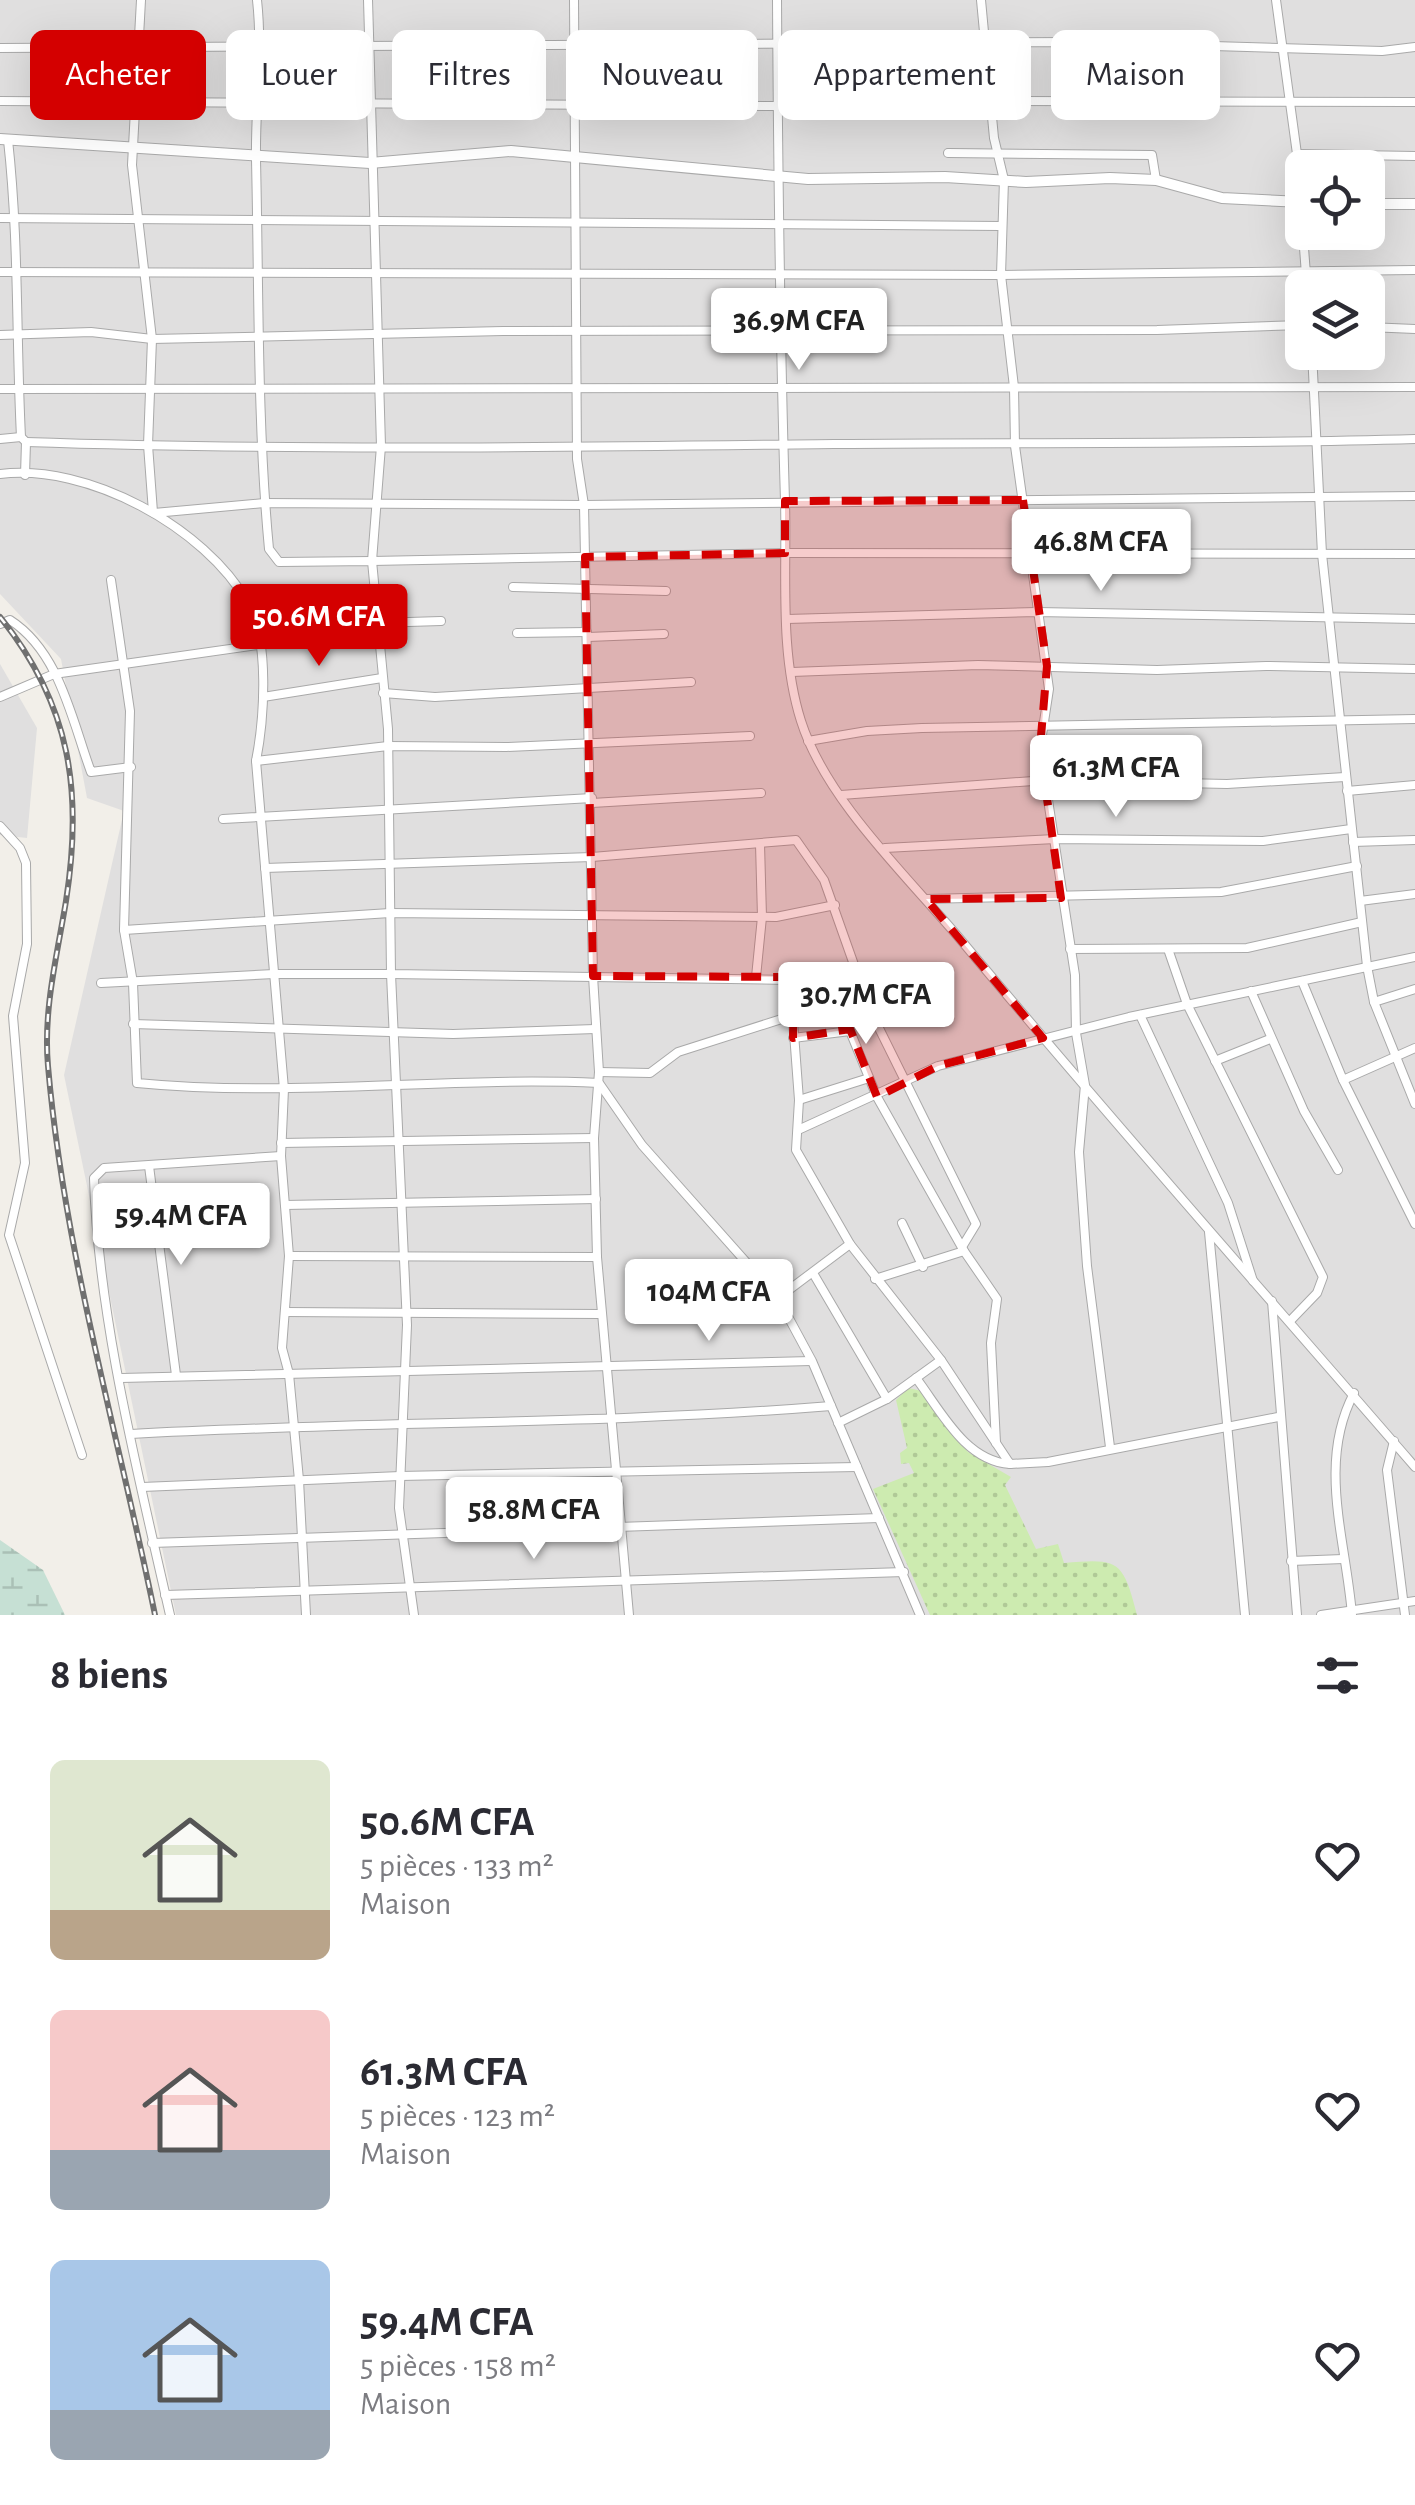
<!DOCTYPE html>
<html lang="fr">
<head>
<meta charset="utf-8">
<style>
	:root { --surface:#fff; --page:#f7f7f7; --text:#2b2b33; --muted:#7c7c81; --accent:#d40000 }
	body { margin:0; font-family:"Alegreya Sans",sans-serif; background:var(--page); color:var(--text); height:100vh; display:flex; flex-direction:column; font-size:38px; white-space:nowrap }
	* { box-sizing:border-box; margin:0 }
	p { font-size:32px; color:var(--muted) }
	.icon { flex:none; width:55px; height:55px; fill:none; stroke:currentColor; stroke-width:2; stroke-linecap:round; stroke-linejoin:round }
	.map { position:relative; height:1615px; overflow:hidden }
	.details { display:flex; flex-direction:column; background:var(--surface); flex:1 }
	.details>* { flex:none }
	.top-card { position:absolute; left:30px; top:30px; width:1355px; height:90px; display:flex; gap:20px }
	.buttons { position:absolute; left:1285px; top:150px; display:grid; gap:20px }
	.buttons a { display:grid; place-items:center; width:100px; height:100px; border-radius:15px; background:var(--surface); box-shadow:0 10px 40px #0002; font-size:50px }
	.price { position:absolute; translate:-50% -85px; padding:0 22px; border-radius:10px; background:#fff; color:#222; font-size:32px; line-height:65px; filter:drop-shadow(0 2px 5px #0008) }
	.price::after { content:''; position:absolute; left:50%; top:60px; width:30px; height:22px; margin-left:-15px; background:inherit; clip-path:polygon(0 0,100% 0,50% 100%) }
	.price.current { background:var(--accent); color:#fff }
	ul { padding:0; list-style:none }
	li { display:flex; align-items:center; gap:30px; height:250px; padding:0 50px }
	li span { display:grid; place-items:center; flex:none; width:280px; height:200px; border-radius:15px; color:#555 }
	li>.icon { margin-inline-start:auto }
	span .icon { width:120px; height:120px; fill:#fffc; stroke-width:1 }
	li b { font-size:42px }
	h2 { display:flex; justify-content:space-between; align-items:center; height:120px; padding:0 50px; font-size:42px }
	.tag { padding:0 35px; border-radius:15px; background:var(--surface); box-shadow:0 10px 40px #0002; font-size:35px; line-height:90px }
	.tag.current { background:var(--accent); color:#fff }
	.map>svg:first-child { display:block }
</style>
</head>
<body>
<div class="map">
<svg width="1415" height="1615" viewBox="0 0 1415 1615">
	<defs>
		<pattern id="grass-dots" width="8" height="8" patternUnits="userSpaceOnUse" patternTransform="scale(2.5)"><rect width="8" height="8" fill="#cdebb0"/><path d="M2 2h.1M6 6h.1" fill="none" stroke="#b0c997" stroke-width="1.8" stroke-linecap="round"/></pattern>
		<pattern id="wetland-marsh" width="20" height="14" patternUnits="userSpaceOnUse" patternTransform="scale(2.5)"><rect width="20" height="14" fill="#c6e0d4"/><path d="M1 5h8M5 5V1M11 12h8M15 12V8" fill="none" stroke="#aac0b6"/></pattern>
	</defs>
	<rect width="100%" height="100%" fill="#f2efe9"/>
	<g fill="#e0dfdf" fill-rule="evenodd">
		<path d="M 0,0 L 1415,0 L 1415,1615 L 176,1615 L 64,1075 L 124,811 L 87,798 L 61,659 L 0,594 ZM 1302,168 L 1368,168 L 1368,232 L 1302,232 ZM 1302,288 L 1368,288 L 1368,352 L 1302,352 Z"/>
		<path d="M 0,664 L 37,728 L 27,838 L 0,835 Z"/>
	</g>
	<path fill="url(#grass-dots)" d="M 908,1388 L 922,1391 L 968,1452 L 1011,1477 L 1005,1485 L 1036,1549 L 1058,1544 L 1064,1563 C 1119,1558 1123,1560 1137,1615 L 930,1615 L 873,1489 L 914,1473 L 909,1463 L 901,1464 L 900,1453 L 907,1448 L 896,1400 Z"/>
	<path fill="url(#wetland-marsh)" d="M 0,1540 L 43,1570 L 65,1615 L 0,1615 Z"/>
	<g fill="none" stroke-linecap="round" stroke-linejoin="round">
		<g stroke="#a9a9a9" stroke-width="10">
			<g id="minor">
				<path d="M 141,0 L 132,165 L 152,339 L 148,445 L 153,512"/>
				<path d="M 257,0 C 263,54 255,106 256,160 C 259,287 257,423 269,549 L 279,562 L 372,561 L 388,729 L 391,974 L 790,980 L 799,1100 L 796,1150 L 850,1244 L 941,1360 L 1010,1464 L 1048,1462 L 1278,1417"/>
				<path d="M 368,0 L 381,446 L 372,561 L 785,553 L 1415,554"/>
				<path d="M 574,0 L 577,459 L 584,505 L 593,976 L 599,1072 L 594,1138 L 597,1257 L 629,1615"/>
				<path d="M 777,0 C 778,167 780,333 785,501 C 787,572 779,652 801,721 C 826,800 907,876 960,939 C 1109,1118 1263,1291 1415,1467"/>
				<path d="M 981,0 L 994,138 L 1004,180 L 1001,275 L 1014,387 L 1015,446 L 1049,689 L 1040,748 L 1075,975 L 1076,1033 L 1085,1085 L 1079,1152 L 1087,1266 L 1110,1447"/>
				<path d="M 1276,0 L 1297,154 L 1307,288"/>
				<path d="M 0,48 L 1079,42 L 1382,51 L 1415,47"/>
				<path d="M 0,101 L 776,106 L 993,101 L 1415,102"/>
				<path d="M 8,140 C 19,239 16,338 21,437 L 26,442 L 25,475"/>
				<path d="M 948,153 L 1152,155 L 1156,180"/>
				<path d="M 1297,154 L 1415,156"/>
				<path d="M 0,218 L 1000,226"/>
				<path d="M 0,272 L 1001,275 L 1415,270"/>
				<path d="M 1368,327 L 1415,329"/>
				<path d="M 0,335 L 91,332 L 152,339 L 503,331 L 1157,330 L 1302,325"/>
				<path d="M 1312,352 L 1322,554 L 1367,966 L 1374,1002 L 1415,1104"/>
				<path d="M 0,389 L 1415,387"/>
				<path d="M 0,439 L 21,437"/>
				<path d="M 26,442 C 295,451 565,447 834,444 C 1028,442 1221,445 1415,439"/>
				<path d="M 0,474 C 87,463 205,527 248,603 C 270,641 264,720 256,761 L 284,1089 L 281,1156 L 289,1256 L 282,1348 L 289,1374 L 299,1480 L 306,1615"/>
				<path d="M 154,513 L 264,503 L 584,505 L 1415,496"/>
				<path d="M 111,580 L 130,711 L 124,930 L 133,983 L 137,1083 C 290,1098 445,1076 599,1083 L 642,1145 L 778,1298 L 812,1361 L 920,1615"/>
				<path d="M 513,587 L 666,591"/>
				<path d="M 787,619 L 1037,612 L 1415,619"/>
				<path d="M 376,623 L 441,621"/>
				<path d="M 0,624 L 10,620 C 60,652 72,721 91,772 L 131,767"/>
				<path d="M 517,633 L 587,632"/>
				<path d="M 588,637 L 664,634"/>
				<path d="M 792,672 L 978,665 L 1157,670 L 1266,666 L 1415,669"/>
				<path d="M 383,693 L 435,697 L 691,682"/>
				<path d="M 0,697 L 54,674 L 258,645"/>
				<path d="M 263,697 L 382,678"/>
				<path d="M 808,741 L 867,731 L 922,728 L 1415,719"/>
				<path d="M 256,761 L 388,746 L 506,747 L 750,736"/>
				<path d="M 1347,791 L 1415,785"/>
				<path d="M 841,795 L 1047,780 L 1227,784 L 1345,777"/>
				<path d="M 592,803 L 761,793"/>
				<path d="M 223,819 L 592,798"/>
				<path d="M 0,826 L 20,848 L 26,863 L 27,944 L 13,1016 L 25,1163 L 9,1235 L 82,1455"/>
				<path d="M 1353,842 L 1415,840"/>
				<path d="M 885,848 L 1055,839 L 1263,841 L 1351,829"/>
				<path d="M 265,868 L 592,857 L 796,840 L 824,880 L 870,1010 L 976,1224 L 962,1247"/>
				<path d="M 926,899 L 1221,892 L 1357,866"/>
				<path d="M 1360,901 L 1415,894"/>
				<path d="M 124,930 L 390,913 L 776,917 L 835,905"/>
				<path d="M 1070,949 L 1247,948 L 1362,922"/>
				<path d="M 1168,949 L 1187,1004 L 1323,1277 L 1317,1293 L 1291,1320"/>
				<path d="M 756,977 L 762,917 L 760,844"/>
				<path d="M 1302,981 L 1343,1080 L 1415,1224"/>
				<path d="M 101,983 L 274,974 L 391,974 L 407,1325 L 399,1508 L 414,1615"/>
				<path d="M 1251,991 L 1304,1111 L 1338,1170"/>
				<path d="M 1374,1002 L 1415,989"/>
				<path d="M 1140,1015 L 1228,1203 L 1253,1281"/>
				<path d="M 133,1024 L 453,1034 L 595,1029"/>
				<path d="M 793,1038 L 850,1031 L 877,1097 L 964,1251 L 997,1299 L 991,1343 L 996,1443"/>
				<path d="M 1215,1061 L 1270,1039"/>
				<path d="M 599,1072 L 650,1073 L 678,1052 L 791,1016"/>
				<path d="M 1343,1080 L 1415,1048"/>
				<path d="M 799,1100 L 869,1078"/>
				<path d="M 798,1130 L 938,1066 L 1129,1017 L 1415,957"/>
				<path d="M 281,1143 L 594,1138"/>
				<path d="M 149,1166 L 176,1375"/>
				<path d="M 285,1205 L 596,1199"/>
				<path d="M 902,1223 L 923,1267"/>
				<path d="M 1209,1232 L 1245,1615"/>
				<path d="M 289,1256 L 597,1257"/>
				<path d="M 813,1273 L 887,1399"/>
				<path d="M 875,1279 L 964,1251"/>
				<path d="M 778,1298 L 850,1244"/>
				<path d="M 1272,1301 L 1297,1615"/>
				<path d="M 285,1312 L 601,1314"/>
				<path d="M 121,1378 L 811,1361"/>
				<path d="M 916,1378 C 941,1411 965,1461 1010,1464"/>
				<path d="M 838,1423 L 887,1399 L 941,1360"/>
				<path d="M 131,1434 C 364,1421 598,1425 831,1406"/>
				<path d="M 1394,1441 L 1387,1470 L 1405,1615"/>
				<path d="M 142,1487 L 400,1476 L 857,1467"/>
				<path d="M 152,1543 L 879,1518"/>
				<path d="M 1291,1561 L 1343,1559"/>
				<path d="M 165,1595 L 904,1572"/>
				<path d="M 170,1615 C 139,1477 98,1319 94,1178 L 104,1168 L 281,1156"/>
				<path d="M 1321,1615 L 1415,1601"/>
				<path d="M 1352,1615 C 1346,1540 1317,1463 1354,1393"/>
			</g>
		</g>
		<g stroke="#a9a9a9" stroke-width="12">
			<g id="tertiary">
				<path d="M 0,139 L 370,163 L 511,151 L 808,179 L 945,177 L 1026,182 L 1110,178 L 1156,180 L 1222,198 L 1302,202"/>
				<path d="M 1368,204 L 1415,204"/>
			</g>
		</g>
		<use href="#minor" stroke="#fff" stroke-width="8"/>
		<use href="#tertiary" stroke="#fff" stroke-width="10"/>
		<g stroke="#707070" stroke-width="6">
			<path id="rail" d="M 0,617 C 71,705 83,792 66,901 C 57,956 43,1010 48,1066 C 64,1252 118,1433 155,1615"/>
		</g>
		<use href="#rail" stroke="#fff" stroke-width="2.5" stroke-dasharray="8" stroke-linecap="butt"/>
	</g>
	<path fill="#d40000" fill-opacity="0.2" stroke="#d40000" stroke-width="8" stroke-dasharray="20 12" stroke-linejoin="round" d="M 1023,500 L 1047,666 L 1040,748 L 1061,898 L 926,899 L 1043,1038 L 938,1066 L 877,1097 L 850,1029 L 793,1038 L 794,977 L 593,976 L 585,557 L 785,553 L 785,501 Z"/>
</svg>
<div class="buttons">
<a><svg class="icon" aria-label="locate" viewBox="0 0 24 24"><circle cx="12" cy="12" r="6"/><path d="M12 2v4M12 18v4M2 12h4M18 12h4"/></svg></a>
<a><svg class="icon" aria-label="layers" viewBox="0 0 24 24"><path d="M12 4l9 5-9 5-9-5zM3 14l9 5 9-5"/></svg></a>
</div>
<b class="price" style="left:799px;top:373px">36.9M CFA</b>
<b class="price" style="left:1101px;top:594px">46.8M CFA</b>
<b class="price current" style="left:319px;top:669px">50.6M CFA</b>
<b class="price" style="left:1116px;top:820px">61.3M CFA</b>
<b class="price" style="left:866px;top:1047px">30.7M CFA</b>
<b class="price" style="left:181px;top:1268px">59.4M CFA</b>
<b class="price" style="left:709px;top:1344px">104M CFA</b>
<b class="price" style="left:534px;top:1562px">58.8M CFA</b>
<div class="top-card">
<a class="tag current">Acheter</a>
<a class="tag">Louer</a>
<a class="tag">Filtres</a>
<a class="tag">Nouveau</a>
<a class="tag">Appartement</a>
<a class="tag">Maison</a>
</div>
</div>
<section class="details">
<h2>8 biens<svg class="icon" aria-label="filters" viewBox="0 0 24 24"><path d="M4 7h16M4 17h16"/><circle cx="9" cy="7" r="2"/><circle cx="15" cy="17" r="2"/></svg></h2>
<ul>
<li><span style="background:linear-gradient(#dfe7d0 75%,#b9a48a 0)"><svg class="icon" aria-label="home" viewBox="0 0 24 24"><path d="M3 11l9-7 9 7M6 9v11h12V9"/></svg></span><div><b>50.6M CFA</b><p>5 pièces · 133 m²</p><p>Maison</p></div><svg class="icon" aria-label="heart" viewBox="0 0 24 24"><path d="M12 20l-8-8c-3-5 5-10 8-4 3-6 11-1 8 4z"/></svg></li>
<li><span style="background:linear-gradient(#f6c9c9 70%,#9aa5b1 0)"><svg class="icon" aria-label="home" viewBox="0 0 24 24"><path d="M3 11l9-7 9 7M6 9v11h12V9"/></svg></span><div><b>61.3M CFA</b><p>5 pièces · 123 m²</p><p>Maison</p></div><svg class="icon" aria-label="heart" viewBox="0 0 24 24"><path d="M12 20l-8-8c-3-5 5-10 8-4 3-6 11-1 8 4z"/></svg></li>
<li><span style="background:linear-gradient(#a9c7e8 75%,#9aa5b1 0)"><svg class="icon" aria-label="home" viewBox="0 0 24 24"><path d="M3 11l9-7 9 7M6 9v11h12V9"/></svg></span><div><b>59.4M CFA</b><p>5 pièces · 158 m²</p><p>Maison</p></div><svg class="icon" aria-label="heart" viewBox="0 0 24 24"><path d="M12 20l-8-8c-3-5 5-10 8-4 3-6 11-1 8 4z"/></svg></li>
</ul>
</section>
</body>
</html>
